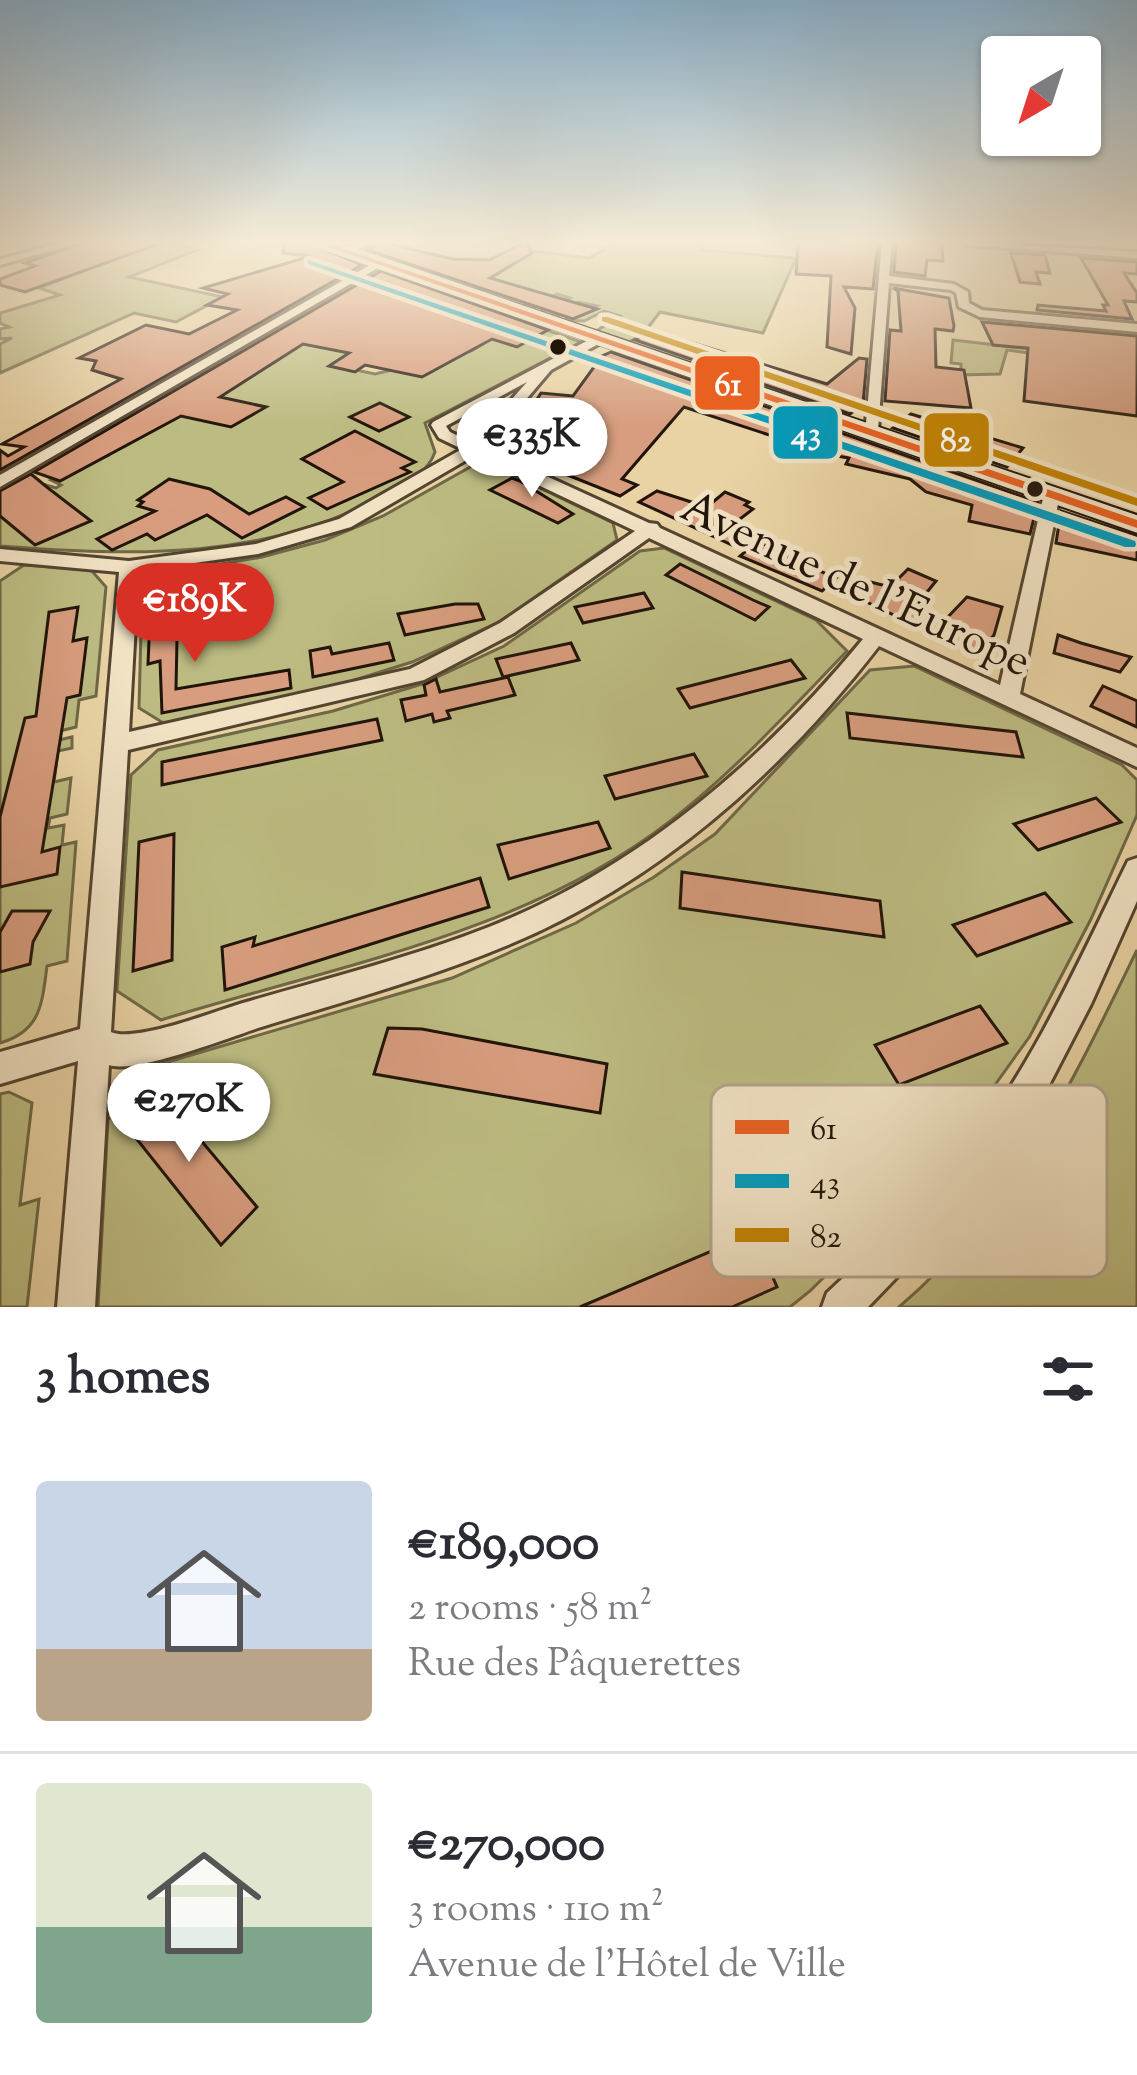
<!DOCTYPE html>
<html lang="en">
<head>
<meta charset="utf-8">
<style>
	:root { --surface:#fff; --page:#f7f7f7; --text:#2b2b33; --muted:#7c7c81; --line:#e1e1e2; --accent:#d93025 }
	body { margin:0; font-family:"Sorts Mill Goudy",serif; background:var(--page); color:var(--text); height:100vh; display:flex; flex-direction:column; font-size:45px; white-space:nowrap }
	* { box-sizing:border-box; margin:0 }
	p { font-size:39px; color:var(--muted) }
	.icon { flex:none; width:66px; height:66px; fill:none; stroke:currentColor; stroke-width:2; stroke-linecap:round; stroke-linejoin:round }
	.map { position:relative; height:1307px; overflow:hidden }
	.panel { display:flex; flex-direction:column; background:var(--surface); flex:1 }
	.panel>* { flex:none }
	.needle { width:78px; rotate:219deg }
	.tools { position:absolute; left:981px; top:36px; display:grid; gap:24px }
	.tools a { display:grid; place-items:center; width:120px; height:120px; border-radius:12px; background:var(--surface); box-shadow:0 3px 9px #0004; font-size:60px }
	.price { position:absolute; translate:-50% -102px; padding:0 27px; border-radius:42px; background:#fff; color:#222; font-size:39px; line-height:78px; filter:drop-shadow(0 3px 6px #0008) }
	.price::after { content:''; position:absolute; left:50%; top:72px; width:36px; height:27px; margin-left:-18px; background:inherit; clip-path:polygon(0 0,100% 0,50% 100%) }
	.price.active { background:var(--accent); color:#fff }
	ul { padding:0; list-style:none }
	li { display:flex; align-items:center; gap:36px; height:300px; padding:0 36px }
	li+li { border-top:3px solid var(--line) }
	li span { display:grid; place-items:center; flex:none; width:336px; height:240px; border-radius:12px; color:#555 }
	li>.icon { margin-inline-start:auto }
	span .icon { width:144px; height:144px; fill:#fffc; stroke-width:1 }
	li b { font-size:51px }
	h2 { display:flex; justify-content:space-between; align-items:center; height:144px; padding:0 36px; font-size:51px }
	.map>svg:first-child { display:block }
</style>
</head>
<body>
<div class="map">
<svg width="1137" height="1307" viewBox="0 0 1137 1307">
	<rect width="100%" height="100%" fill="#e9d3a4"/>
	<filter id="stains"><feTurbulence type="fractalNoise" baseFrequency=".00167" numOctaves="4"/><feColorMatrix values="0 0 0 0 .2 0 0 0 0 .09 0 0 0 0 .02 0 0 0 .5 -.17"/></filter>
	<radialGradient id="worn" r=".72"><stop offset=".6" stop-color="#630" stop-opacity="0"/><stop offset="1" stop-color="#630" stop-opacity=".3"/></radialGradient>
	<g fill="#bcbb81" stroke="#6e6846" stroke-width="3">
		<path d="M 159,242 L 178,242 L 197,250 L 129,277 L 223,297 L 176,322 L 134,313 L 0,373 L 0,344 L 12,338 L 0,339 L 0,329 L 9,327 L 0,323 L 0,313 L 60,295 L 39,288 Z"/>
		<path d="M 618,242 L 702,245 L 701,250 L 796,258 L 763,333 L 660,312 L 643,334 L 629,342 L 596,331 L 620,316 L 604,311 L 584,321 L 563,320 L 597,306 L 578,302 L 556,317 L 541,312 L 570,298 L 557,294 L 532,309 L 523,306 L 539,294 C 518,285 506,284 485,292 L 475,289 L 533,251 L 589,258 Z"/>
		<path d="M 359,278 L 426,303 L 332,365 L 375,374 L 471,351 L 521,321 L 581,342 L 425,423 L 435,452 C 427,474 408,482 388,493 C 268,561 133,556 0,546 L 0,491 L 22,478 L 56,488 L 61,485 L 51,480 L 109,455 L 109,447 L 125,446 L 143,417 L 127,413 L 140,405 L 177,414 L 200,402 L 161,392 L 168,388 L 185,392 L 214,378 L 194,373 L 200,370 C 276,386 282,353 332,302 L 320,300 Z"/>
		<path d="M 953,340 L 1137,361 L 1137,367 L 1007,350 L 1000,374 L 961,375 L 961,364 L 951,363 Z"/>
		<path d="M 472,466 L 494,466 L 613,523 L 617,540 L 499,622 L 412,662 L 342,684 L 165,724 L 139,708 L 142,593 L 174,572 L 262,557 L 325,540 L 383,516 Z"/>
		<path d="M 664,548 L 816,620 L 847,651 C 790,710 734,772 669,822 C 524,934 331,967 161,1020 L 117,991 L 131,775 L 158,750 L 333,711 L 422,684 L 504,646 L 640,551 Z"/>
		<path d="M 24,565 L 91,570 L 106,587 L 96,696 L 79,700 L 76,727 L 60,731 L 59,740 L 72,737 L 72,748 L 58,751 L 54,782 L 71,778 L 67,814 L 50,818 L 48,828 L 64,825 L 62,845 L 76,842 L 67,961 L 47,966 C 42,1004 41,1031 0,1043 L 0,581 Z"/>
		<path d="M 914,666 L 1122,765 L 1137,780 L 1137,815 L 1091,919 L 1030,1036 L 939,1163 L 810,1291 L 790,1307 L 98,1307 L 108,1120 L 161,1064 L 452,978 L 576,923 L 654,877 L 715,834 L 870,670 Z"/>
		<path d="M 1137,950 L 1137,1307 L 899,1307 C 1012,1211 1073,1081 1137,950 Z"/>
		<path d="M 9,1092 L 32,1103 L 20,1205 L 39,1199 L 27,1307 L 0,1307 L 0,1094 Z"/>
	</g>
	<g fill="#d79d7e" stroke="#21140a" stroke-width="3">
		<path d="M 85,242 L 161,243 L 25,292 L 0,285 L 0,279 L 35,266 L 25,263 Z"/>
		<path d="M 284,242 L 307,242 L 362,265 L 0,470 L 0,450 L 8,456 L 24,447 L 2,444 L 121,379 L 92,370 L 96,361 L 79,358 L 146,325 L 189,334 L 237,310 L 207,305 L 228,294 L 203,288 L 311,256 L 283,253 Z"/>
		<path d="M 381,242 L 453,259 L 489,260 L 526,242 L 532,253 L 490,278 L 597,309 L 573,319 L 368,250 Z"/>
		<path d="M 798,242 L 878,242 L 873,289 L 844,287 L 855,308 L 851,354 L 827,347 L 831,276 L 796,274 Z"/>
		<path d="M 896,242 L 942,243 L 943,261 L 927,260 L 925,276 L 894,272 Z"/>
		<path d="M 1011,253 L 1045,255 L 1050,273 L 1036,272 L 1040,284 L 1020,282 Z"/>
		<path d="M 1081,258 L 1137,262 L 1137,274 L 1124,273 L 1137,293 L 1137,302 L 1124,301 L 1132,319 L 1037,310 L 1038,305 L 1106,311 L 1103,305 L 1108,305 Z"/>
		<path d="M 381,271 L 548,330 L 517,347 L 492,339 L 422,377 L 365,365 L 355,372 L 329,366 L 349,353 L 303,344 L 220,397 L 266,407 L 231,427 L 181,416 L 60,481 L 34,472 Z"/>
		<path d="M 893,288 L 949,298 L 954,326 L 953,331 L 935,329 L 936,367 L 964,370 L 971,408 L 885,401 L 890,330 L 901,331 L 898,291 Z"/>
		<path d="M 982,322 L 1137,336 L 1137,416 L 1024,401 L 1028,348 L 993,345 Z"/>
		<path d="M 654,331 L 827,384 L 859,358 L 867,359 L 863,404 L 850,414 L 635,340 Z"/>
		<path d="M 611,352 L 1038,502 L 1030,534 L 969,521 L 972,505 L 926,492 L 910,479 L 846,464 L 849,458 L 798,450 L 800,445 L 684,407 L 622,479 L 637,485 L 620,496 L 530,460 L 546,451 L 508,444 L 541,393 L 573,396 L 602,356 Z"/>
		<path d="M 380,403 L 409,417 L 379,431 L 350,417 Z"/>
		<path d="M 911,414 L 1023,448 L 1007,467 L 893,428 Z"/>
		<path d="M 355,431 L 415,462 L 402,468 L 410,472 L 327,509 L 309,498 L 343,482 L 302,459 Z"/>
		<path d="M 31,474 L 48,488 L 91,521 L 35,545 L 0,516 L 0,491 Z"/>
		<path d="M 512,478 L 520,481 L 573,514 L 558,523 L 490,490 Z"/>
		<path d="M 169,479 L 210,489 L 249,514 L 286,497 L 304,507 L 242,538 L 207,515 L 155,540 L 147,534 L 112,550 L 97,539 L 155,511 L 138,506 L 143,502 L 138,500 Z"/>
		<path d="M 657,491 L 707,507 L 725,492 L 749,502 L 745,505 L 753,509 L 736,522 L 753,530 L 732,545 L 639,502 Z"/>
		<path d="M 1061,511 L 1137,536 L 1137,560 L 1056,543 Z"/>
		<path d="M 758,541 L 790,558 L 836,578 L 822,591 L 740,556 Z"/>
		<path d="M 680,564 L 753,600 L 769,607 L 755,620 L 666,575 Z"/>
		<path d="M 908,569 L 936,581 L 915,607 L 945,620 L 967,597 L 1002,607 L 994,635 L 977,655 L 846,592 L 859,579 L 890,587 Z"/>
		<path d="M 178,590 L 176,689 L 289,670 L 291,688 L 162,713 L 160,661 L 148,664 L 151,595 Z"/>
		<path d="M 644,593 L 653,608 L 583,623 L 575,607 Z"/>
		<path d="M 455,604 L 478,604 L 484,619 L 405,635 L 398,614 Z"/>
		<path d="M 78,607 L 73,641 L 87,638 L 80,695 L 67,698 L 42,852 L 60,847 L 57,874 L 0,887 L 0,817 L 25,718 L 36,716 L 49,612 Z"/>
		<path d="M 1058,635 L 1081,643 L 1131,657 L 1120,672 L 1054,653 Z"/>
		<path d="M 389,643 L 394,660 L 313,677 L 310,651 L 330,647 L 332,654 Z"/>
		<path d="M 571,643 L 579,660 L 503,677 L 496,659 Z"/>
		<path d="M 791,660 L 805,678 L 690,708 L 678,689 Z"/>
		<path d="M 508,677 L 515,695 L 447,711 L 450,718 L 434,722 L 432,714 L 406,721 L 401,700 L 426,695 L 424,685 L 436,679 L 440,692 Z"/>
		<path d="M 1103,686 L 1137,701 L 1137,727 L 1091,706 Z"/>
		<path d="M 847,713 L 1016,732 L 1023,757 L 850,738 Z"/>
		<path d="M 377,719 L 382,740 L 162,785 L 162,762 Z"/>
		<path d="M 694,754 L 707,776 L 615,799 L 605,776 Z"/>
		<path d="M 1096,798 L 1121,822 L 1038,850 L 1014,824 Z"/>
		<path d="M 598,822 L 610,848 L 509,879 L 498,845 Z"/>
		<path d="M 174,834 L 172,960 L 133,971 L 139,842 Z"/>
		<path d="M 682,872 L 880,901 L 884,937 L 680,908 Z"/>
		<path d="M 480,878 L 489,907 L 225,990 L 222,947 L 255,937 L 253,946 Z"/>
		<path d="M 1045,893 L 1071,922 L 977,956 L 953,925 Z"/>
		<path d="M 12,911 L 50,911 L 33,942 L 30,964 L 0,972 L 0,932 Z"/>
		<path d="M 980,1006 L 1007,1043 L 899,1085 L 875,1045 Z"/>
		<path d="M 388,1028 L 422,1029 L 607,1064 L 600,1113 L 374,1074 Z"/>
		<path d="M 156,1087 L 257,1207 L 221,1245 L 120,1118 Z"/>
		<path d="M 754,1233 L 777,1287 L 732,1307 L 580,1307 Z"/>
	</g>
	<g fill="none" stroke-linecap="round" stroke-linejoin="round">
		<g stroke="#534430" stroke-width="6">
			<g id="street">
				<path d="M 65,242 L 81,242 L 0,265 L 0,259 Z"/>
				<path d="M 362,242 L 377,242 L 344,254 L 339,251 Z"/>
				<path d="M 882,242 L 892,242 L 889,276 L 954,284 L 968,292 L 969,303 L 982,310 L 1137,324 L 1137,332 L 980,317 L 959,307 L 956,293 L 951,290 L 889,283 L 878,431 L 865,434 Z"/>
				<path d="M 963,242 L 1137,252 L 1137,258 L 968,245 Z"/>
				<path d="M 379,260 L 383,265 L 0,487 L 0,475 Z"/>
				<path d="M 598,335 L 604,339 L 602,342 L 551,370 L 485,448 L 649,523 L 657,524 L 660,528 L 1000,685 L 1044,494 L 1046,490 L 1058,490 L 1060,494 L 1020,694 L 1137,748 L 1137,767 L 879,646 C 781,773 657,883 508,945 C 427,979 341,1002 258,1028 C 228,1038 135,1074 109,1065 L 95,1307 L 57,1307 L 78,1061 L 0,1084 L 0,1052 L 80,1029 L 119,572 L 0,561 L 0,549 L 129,561 L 256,544 L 339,519 L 462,449 L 439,438 L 431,425 L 433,422 ZM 527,382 L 473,443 L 450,432 L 446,426 ZM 475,455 L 635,531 L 500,623 L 410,669 L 129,732 L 138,571 L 258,554 L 351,527 ZM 649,538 L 863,639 C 763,761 637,869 489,927 C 410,958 325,979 243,1003 C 216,1011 135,1043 111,1032 L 128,750 L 424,680 L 514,633 Z"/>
				<path d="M 1137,858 L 1137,901 L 1091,1004 L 1048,1087 L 970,1201 L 868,1307 L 822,1307 L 827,1293 C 867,1255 909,1219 945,1177 C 1025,1083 1074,972 1128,861 Z"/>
			</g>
		</g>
		<g stroke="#21140a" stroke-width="6">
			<path id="secondary" d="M 311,242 L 331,242 L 1137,516 L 1137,532 Z"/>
		</g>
		<use href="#street" fill="#f1e2c4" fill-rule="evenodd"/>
		<use href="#secondary" fill="#f1e2c4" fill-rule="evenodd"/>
		<g stroke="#f1e2c4" stroke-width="9">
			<path id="bus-1" d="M 314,242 L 324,242 L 1137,520 L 1137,528 Z"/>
		</g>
		<g stroke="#f1e2c4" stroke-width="9">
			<path id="bus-2" d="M 308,260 L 1135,541 L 1136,544 L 1135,547 L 1125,547 L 308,264 Z"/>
		</g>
		<g stroke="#f1e2c4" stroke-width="9">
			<path id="bus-3" d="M 602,317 L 608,317 L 1137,498 L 1137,506 L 602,321 Z"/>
		</g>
		<use href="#bus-1" fill="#e86121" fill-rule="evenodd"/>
		<use href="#bus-2" fill="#039aba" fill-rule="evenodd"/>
		<use href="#bus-3" fill="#c28202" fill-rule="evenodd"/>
	</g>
	<linearGradient id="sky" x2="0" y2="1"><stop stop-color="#8ab4d2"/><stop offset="0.57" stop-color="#f5ebd6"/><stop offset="1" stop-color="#f5ebd6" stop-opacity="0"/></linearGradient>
	<rect width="1137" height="425" fill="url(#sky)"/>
	<g fill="#21140a" stroke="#f1e2c4" stroke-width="4.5">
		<circle cx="558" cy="347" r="10"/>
		<circle cx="1035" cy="489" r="10"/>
	</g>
	<g text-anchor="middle" stroke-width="10" stroke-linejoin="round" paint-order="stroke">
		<g font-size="45" fill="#21140a" stroke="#f1e2c4">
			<text transform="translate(857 582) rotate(25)" y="16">Avenue de l'Europe</text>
		</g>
	</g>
	<rect x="711" y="1085" width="396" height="192" rx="18" fill="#f1e2c4" stroke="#b3a48c" stroke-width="3"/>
	<rect x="735" y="1120" width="54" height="14" fill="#e86121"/>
	<rect x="735" y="1174" width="54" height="14" fill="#039aba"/>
	<rect x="735" y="1228" width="54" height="14" fill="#c28202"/>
	<g font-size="33" fill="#21140a">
		<text x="810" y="1139">61</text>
		<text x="810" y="1193">43</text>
		<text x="810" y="1247">82</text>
	</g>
	<g stroke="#f1e2c4" stroke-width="4.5">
		<rect x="693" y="354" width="69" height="58" rx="12" fill="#e86121"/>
		<rect x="771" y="404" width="69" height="57" rx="12" fill="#039aba"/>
		<rect x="922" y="411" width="69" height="58" rx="12" fill="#c28202"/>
	</g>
	<g font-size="33" text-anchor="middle" font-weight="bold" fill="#fff">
		<text x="728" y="395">61</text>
		<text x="806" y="444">43</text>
		<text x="956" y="451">82</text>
	</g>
	<rect width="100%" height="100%" filter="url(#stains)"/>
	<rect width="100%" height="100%" fill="url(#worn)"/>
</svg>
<div class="tools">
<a><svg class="needle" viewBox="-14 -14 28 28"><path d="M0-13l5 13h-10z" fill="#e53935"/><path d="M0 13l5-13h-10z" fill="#7c7c81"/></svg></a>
</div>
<b class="price" style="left:532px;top:500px">€335K</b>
<b class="price active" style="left:195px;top:665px">€189K</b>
<b class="price" style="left:189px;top:1165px">€270K</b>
</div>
<section class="panel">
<h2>3 homes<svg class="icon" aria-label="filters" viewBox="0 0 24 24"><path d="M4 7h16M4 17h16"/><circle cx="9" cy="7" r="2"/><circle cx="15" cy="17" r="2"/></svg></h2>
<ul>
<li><span style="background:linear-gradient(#c9d6e8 70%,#b9a48a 0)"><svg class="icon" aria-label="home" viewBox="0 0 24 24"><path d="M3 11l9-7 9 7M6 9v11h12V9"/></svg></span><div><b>€189,000</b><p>2 rooms · 58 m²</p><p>Rue des Pâquerettes</p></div></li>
<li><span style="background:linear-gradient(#dfe7d0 60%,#7fa58c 0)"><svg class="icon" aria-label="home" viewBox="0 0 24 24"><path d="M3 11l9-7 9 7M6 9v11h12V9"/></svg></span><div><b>€270,000</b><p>3 rooms · 110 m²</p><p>Avenue de l'Hôtel de Ville</p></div></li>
</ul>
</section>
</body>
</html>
